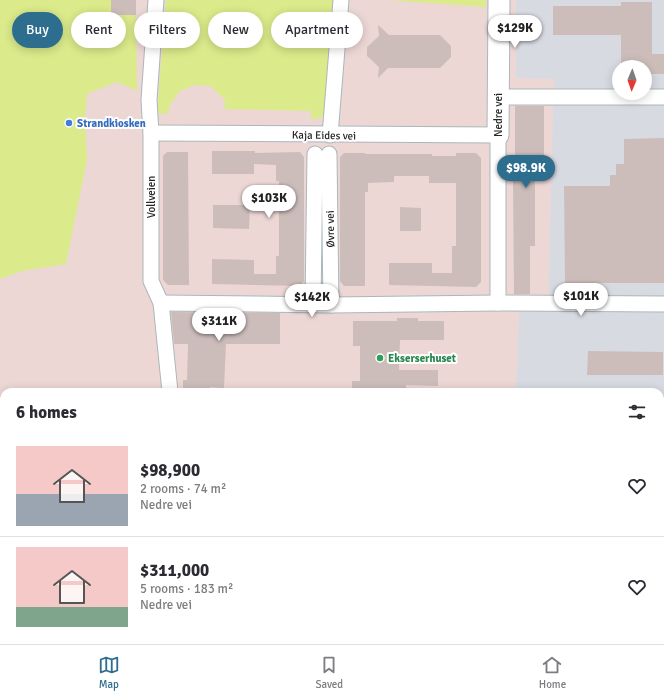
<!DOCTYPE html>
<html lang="en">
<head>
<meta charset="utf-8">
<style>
	:root { --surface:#fff; --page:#f2f2f3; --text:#2b2b33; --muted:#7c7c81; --line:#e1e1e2; --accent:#2d6e8f }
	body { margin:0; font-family:Signika,sans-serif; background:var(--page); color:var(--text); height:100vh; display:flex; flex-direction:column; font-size:15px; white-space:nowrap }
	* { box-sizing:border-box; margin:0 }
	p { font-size:13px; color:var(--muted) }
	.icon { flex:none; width:22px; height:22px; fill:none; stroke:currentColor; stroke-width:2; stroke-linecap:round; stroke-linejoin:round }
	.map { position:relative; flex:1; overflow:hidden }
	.side { position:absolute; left:0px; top:388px; width:664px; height:256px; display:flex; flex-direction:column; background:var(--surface); border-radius:12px 12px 0 0; box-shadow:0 2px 10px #0003 }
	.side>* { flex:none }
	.banner { position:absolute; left:12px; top:12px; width:400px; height:36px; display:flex; gap:8px }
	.needle { width:26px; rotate:182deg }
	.controls { position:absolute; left:612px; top:60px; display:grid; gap:8px }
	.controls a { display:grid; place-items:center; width:40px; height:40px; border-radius:50%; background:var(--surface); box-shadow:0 2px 10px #0003; font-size:20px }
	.price { position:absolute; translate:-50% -34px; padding:0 9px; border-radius:14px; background:#fff; color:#222; font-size:13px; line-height:26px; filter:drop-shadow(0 1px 2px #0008) }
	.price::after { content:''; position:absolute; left:50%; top:24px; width:12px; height:9px; margin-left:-6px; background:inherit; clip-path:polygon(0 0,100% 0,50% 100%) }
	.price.active { background:var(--accent); color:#fff }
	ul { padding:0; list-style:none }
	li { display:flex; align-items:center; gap:12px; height:100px; padding:0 16px }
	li+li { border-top:1px solid var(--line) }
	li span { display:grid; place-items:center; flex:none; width:112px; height:80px; border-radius:0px; color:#555 }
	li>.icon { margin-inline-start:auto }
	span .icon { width:48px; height:48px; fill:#fffc; stroke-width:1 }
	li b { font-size:17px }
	h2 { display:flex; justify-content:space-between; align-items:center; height:48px; padding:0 16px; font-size:17px }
	.tag { padding:0 14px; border-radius:18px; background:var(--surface); box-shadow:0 2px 10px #0003; font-size:14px; line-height:36px }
	.tag.active { background:var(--accent); color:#fff }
	.menu { display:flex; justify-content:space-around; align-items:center; height:56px; border-top:1px solid var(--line); background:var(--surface); font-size:11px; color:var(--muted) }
	.menu a { display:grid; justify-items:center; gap:2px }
	.menu .active { color:var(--accent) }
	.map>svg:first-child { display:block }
</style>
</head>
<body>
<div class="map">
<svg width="664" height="644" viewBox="0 0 664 644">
	<rect width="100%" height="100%" fill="#ecd7d5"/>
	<path fill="#d8dae2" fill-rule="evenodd" d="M 516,0 L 664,0 L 664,497 L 660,496 L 660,392 L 516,392 L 519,313 L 548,308 L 554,79 L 516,78 ZM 619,67 L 645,67 L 645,93 L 619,93 Z"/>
	<g fill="#dbea8a">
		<path d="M 0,0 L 111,0 L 111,15 L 136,15 L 137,91 L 117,82 L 87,94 L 85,120 L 87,160 L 66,264 L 22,271 L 0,279 Z"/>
		<path d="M 166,0 L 335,0 L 327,116 L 311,120 L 311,111 L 224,109 L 225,100 L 210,86 L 194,85 L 179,92 L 170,105 L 168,114 L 157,113 Z"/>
		<path d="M 388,0 L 486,0 L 486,7 Z"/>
		<path d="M 0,532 L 4,534 L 4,580 L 0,590 Z"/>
		<path d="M 4,590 L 4,640 L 105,640 L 105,644 L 0,644 L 0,601 Z"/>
	</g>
	<path fill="#5afcd4" d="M 660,496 L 664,497 L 664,644 L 310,644 L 314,640 L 660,640 Z"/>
	<g fill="#ccbdbb">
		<rect x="111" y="0" width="25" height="15"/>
		<path d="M 621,2 L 652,2 L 652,54 L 664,54 L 664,74 L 645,74 L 645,67 L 621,67 L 621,35 L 553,35 L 553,6 L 621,6 Z"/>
		<path d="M 378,25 L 389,35 L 440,35 L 451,46 L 451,57 L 440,68 L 388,68 L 378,78 L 379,67 L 367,56 L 367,47 L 379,36 Z"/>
		<path d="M 515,106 L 544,106 L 544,180 L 535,180 L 535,246 L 530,246 L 530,294 L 514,294 L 513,181 L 515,181 Z"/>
		<path d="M 664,138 L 664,283 L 565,283 L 564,186 L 610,186 L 610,175 L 616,175 L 616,164 L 624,164 L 624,139 Z"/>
		<path d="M 212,151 L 255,151 L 255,153 L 300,152 L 304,157 L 304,281 L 300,286 L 212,284 L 212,259 L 254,260 L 254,274 L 276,274 L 276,256 L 279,256 L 279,181 L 276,181 L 276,165 L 254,164 L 254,174 L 212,174 Z"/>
		<path d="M 167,152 L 188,152 L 189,285 L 168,285 L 163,280 L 163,156 Z"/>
		<path d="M 344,153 L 365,153 L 365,154 L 432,154 L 432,156 L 456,156 L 456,153 L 476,153 L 481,158 L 481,282 L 476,287 L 389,285 L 389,263 L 432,263 L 432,273 L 452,273 L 452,246 L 456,246 L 456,183 L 429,183 L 429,176 L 394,176 L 394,182 L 368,183 L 368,192 L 365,192 L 365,286 L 344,286 L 340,281 L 340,157 Z"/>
		<path d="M 213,205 L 250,205 L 249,229 L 213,228 Z"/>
		<path d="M 400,207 L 421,208 L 421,231 L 400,231 Z"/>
		<path d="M 171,312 L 280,313 L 280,344 L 226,344 L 224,388 L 210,387 L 210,392 L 183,392 L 183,380 L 187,380 L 188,344 L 174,344 Z"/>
		<path d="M 397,318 L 418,318 L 418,321 L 444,321 L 444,340 L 400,340 L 399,370 L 438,370 L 438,386 L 406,385 L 406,392 L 352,392 L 352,381 L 360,381 L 360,346 L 353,346 L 353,321 L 397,321 Z"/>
		<path d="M 588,351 L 663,352 L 663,375 L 587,375 Z"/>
	</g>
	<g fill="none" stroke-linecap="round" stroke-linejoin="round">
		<g stroke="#aab7bc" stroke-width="17">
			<g id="street">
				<path d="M 156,0 L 149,100 L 151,133 L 151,281 L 161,303 L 170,392"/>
				<path d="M 498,97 L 664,97"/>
				<path d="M 151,133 L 498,135 L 498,303"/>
				<path d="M 330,135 L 341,0"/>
				<path d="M 329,154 L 331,305"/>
				<path d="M 161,303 L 331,305 L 498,303 L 664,304"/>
				<path d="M 313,304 L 315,154"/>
				<path d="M 126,644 L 127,640"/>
			</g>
		</g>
		<g stroke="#aab7bc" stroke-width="23">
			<path id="secondary" d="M 498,135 L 499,0"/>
		</g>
		<use href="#street" stroke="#fff" stroke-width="15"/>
		<use href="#secondary" stroke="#fff" stroke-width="21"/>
	</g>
	<circle fill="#3f7fe0" stroke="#fff" stroke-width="1.5" cx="69" cy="123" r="4"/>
	<circle fill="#2e9e5b" stroke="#fff" stroke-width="1.5" cx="380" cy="358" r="4"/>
	<g text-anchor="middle" stroke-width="4" stroke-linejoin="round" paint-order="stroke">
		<g font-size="11" fill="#262626" stroke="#fff">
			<text transform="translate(498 115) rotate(-90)" y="4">Nedre vei</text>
			<text transform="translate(324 135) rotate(1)" y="4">Kaja Eides vei</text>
			<text transform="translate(151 197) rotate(-90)" y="4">Vollveien</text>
			<text transform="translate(330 229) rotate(-91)" y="4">Øvre vei</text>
		</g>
		<g font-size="11" font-weight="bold" fill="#366cbe" stroke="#fff" text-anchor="start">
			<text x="77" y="127">Strandkiosken</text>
		</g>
		<g font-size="11" font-weight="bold" fill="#27864d" stroke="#fff" text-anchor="start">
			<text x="388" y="362">Ekserserhuset</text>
		</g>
	</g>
</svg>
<div class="controls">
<a><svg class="needle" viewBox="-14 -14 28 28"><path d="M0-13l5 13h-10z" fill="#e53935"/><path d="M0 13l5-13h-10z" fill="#7c7c81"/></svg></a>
</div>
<b class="price" style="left:515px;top:49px">$129K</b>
<b class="price active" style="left:526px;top:189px">$98.9K</b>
<b class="price" style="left:269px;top:219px">$103K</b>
<b class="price" style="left:581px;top:317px">$101K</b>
<b class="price" style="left:312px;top:318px">$142K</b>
<b class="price" style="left:219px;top:342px">$311K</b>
<div class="banner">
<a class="tag active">Buy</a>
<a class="tag">Rent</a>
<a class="tag">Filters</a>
<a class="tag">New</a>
<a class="tag">Apartment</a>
</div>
<section class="side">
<h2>6 homes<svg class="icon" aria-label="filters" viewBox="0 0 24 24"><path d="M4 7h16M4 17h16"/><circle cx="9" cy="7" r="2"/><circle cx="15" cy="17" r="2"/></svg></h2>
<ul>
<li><span style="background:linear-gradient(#f6c9c9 60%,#9aa5b1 0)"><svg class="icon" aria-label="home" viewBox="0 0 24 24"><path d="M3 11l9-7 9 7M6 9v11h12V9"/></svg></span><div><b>$98,900</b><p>2 rooms · 74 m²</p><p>Nedre vei</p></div><svg class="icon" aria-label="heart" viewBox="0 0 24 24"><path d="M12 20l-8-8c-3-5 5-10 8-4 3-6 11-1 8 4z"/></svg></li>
<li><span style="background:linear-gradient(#f6c9c9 75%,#7fa58c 0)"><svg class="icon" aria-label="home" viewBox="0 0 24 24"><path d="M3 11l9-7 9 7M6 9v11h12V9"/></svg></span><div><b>$311,000</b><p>5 rooms · 183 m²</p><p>Nedre vei</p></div><svg class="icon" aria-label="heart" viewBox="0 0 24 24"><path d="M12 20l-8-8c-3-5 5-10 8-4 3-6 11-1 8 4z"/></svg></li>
</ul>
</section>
</div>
<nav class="menu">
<a class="active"><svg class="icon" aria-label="map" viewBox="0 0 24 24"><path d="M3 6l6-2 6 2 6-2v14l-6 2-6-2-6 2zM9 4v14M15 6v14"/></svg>Map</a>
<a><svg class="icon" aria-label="saved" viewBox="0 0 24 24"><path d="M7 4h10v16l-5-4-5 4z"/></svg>Saved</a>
<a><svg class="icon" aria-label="home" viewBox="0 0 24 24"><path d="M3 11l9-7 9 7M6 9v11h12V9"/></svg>Home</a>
</nav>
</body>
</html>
